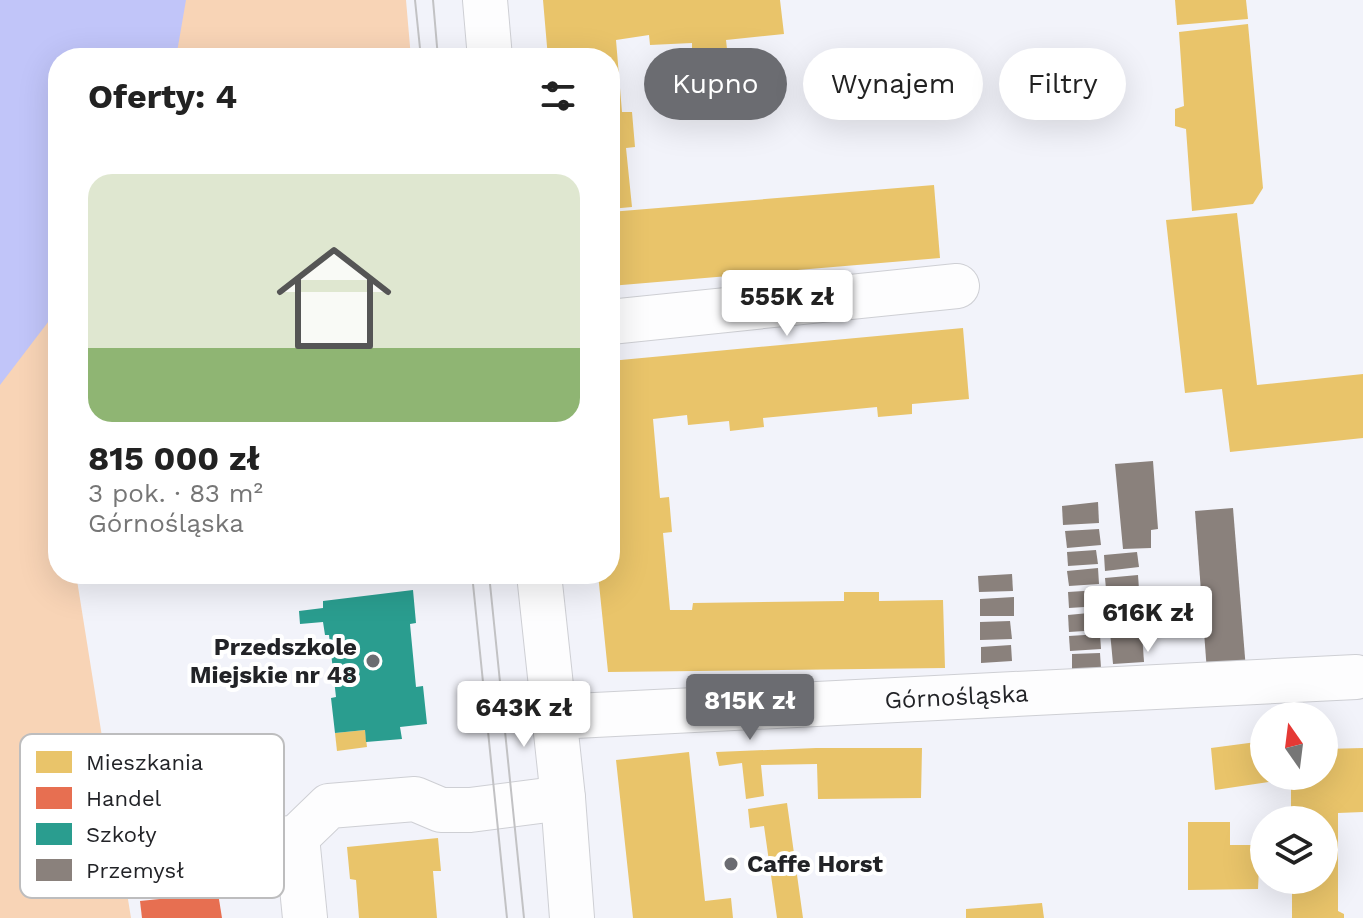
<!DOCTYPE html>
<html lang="pl">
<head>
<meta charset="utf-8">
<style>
	:root { --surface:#fff; --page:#f6f6f6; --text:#222; --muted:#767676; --accent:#6b6c71 }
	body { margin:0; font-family:"Work Sans",sans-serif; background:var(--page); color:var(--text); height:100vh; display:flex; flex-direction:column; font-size:30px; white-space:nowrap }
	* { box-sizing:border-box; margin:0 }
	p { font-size:26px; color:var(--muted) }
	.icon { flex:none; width:44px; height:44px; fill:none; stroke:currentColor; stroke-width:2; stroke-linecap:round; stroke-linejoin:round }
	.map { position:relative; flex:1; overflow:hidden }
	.side { position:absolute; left:48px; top:48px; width:572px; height:536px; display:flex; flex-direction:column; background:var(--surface); border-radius:32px; box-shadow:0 8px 32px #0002 }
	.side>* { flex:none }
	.hud { position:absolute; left:644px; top:48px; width:598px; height:72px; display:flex; gap:16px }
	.needle { width:52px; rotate:346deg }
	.controls { position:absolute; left:1250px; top:702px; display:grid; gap:16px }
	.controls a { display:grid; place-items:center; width:88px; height:88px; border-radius:50%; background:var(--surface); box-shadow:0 8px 32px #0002; font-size:40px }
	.price { position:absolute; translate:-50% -68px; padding:0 18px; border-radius:8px; background:#fff; color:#222; font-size:26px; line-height:52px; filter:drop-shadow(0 2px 4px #0008) }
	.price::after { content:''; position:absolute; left:50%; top:48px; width:24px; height:18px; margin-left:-12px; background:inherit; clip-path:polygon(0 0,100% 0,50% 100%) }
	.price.active { background:var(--accent); color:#fff }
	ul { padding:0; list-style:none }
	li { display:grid; align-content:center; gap:16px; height:424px; padding:0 40px }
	li span { display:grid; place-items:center; height:248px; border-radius:24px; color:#555 }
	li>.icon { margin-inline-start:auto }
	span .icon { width:144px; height:144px; fill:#fffc; stroke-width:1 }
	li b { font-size:34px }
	h2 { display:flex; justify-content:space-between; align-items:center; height:96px; padding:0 40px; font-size:34px }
	.chip { padding:0 28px; border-radius:36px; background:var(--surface); box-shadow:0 8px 32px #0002; font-size:28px; line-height:72px }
	.chip.active { background:var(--accent); color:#fff }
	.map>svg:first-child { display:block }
</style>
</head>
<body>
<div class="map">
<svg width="1363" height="918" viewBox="0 0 1363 918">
	<rect width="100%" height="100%" fill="#f2f3fa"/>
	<path fill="#f8d4b6" d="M 0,0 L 406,0 L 411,58 L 58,58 L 58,574 L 76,574 L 131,918 L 0,918 Z"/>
	<path fill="#c1c5f9" d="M 0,0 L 186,0 L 176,58 L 58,58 L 58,309 L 0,385 Z"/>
	<g fill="#e9c46a">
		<path d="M 543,0 L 780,0 L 784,34 L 726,40 L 727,49 L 692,52 L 692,43 L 650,45 L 649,35 L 616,40 L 622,112 L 632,112 L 635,147 L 626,148 L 632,207 L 610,209 L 610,58 L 548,58 Z"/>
		<path d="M 1175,0 L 1246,0 L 1248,19 L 1177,25 Z"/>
		<path d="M 1248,24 L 1263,188 L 1253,204 L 1192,211 L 1186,129 L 1175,126 L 1175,109 L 1184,106 L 1179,32 Z"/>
		<path d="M 934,185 L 940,258 L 610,286 L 610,212 Z"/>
		<path d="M 1237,213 L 1257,385 L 1363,374 L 1363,438 L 1230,452 L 1222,389 L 1185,393 L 1166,220 Z"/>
		<path d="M 963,328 L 969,399 L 912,404 L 912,414 L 878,417 L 877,407 L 763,418 L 764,427 L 730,431 L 729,421 L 688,425 L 687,415 L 653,419 L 660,498 L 669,497 L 672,532 L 663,533 L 670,610 L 692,610 L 693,603 L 844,601 L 844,592 L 879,592 L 879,601 L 943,600 L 945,668 L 608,672 L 598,574 L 610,574 L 610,361 Z"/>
		<path d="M 365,730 L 367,747 L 337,751 L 335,733 Z"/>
		<path d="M 1264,741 L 1264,776 L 1295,778 L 1215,790 L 1211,748 Z"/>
		<path d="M 816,748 L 922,748 L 921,798 L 818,799 L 817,764 L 761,765 L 764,796 L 746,799 L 742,763 L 719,766 L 716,752 Z"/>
		<path d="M 1363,748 L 1363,812 L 1338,813 L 1338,911 L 1344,914 L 1344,918 L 1292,918 L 1292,880 L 1324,880 L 1324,820 L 1291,820 L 1291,785 L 1306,786 L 1306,776 L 1324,776 L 1324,749 Z"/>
		<path d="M 689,752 L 705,901 L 731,898 L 733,918 L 633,918 L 616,760 Z"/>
		<path d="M 787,803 L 803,918 L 777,918 L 764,826 L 750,828 L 748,809 Z"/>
		<path d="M 1188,822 L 1230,822 L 1230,845 L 1260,845 L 1258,889 L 1188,890 Z"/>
		<path d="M 438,838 L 441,871 L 433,871 L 437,918 L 359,918 L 356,880 L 350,879 L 347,847 Z"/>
		<path d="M 1042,903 L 1044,918 L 966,918 L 966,909 Z"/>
	</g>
	<path fill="#e76f51" d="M 218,893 L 222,918 L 142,918 L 140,901 Z"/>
	<path fill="#2a9d8f" d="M 413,590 L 416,623 L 410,624 L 416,687 L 423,686 L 427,724 L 400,727 L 402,739 L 366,742 L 365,730 L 335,733 L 331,698 L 336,697 L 329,635 L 325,635 L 323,622 L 300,624 L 299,611 L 323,608 L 323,601 Z"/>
	<g fill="#8a817c">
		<path d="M 1153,461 L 1158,529 L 1151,530 L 1151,548 L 1123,549 L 1115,464 Z"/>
		<path d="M 1098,502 L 1099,523 L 1063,525 L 1062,506 Z"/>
		<path d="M 1233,508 L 1246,670 L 1207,672 L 1195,511 Z"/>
		<path d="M 1099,529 L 1101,545 L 1067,548 L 1065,531 Z"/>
		<path d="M 1096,550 L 1098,564 L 1068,566 L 1067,552 Z"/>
		<path d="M 1137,552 L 1139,567 L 1105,571 L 1104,555 Z"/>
		<path d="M 1098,568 L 1099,584 L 1069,586 L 1067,571 Z"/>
		<path d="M 1012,574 L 1013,591 L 979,592 L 978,576 Z"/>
		<path d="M 1138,575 L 1144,662 L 1113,664 L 1105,578 Z"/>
		<path d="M 1099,590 L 1100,606 L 1069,608 L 1068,592 Z"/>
		<path d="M 1014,597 L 1014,616 L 980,616 L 980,599 Z"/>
		<path d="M 1099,612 L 1100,630 L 1069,632 L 1068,615 Z"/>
		<path d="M 1010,621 L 1012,639 L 980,640 L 980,622 Z"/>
		<path d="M 1100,634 L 1101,649 L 1070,651 L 1069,636 Z"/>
		<path d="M 1011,645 L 1012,661 L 981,663 L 981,647 Z"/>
		<path d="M 1100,653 L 1101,668 L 1072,670 L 1072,654 Z"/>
	</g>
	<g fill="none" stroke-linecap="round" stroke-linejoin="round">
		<g stroke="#cecfd4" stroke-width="46">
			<g id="street">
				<path d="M 610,322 L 957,286"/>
				<path id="s1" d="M 555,717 L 1356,677"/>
				<path d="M 297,837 L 305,918"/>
				<path d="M 168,854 L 297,837 L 329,806 L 415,799 L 441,810 L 470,810 L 563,798"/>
			</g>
		</g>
		<g stroke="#cecfd4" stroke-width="46">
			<g id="secondary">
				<path d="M 485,0 L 490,58"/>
				<path d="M 539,574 L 563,798 L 572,918"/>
			</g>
		</g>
		<use href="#street" stroke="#fdfdfe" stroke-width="44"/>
		<use href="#secondary" stroke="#fdfdfe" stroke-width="44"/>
		<g stroke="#c2c2c4" stroke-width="2">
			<path d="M 415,0 L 421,58"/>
			<path d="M 433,0 L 438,58"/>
			<path d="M 472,574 L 507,918"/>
			<path d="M 489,574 L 524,918"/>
		</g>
	</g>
	<g fill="#6b6c71" stroke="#fff" stroke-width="3">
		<circle cx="373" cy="661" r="8"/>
		<circle cx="731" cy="864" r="8"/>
	</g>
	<g text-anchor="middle" stroke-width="8" stroke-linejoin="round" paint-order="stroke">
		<g font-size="24" font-weight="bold" fill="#222327" stroke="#fff" text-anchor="end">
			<text x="357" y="655">Przedszkole<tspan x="357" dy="28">Miejskie nr 48</tspan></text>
			<text x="747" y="872" text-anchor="start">Caffe Horst</text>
		</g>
		<g font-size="24" fill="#222327" stroke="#fff">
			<text dy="8" stroke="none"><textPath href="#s1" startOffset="402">Górnośląska</textPath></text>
		</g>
	</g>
	<rect x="20" y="734" width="264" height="164" rx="12" fill="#fff" stroke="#bdbdbe" stroke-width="2"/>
	<rect x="36" y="751" width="36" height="22" fill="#e9c46a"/>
	<rect x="36" y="787" width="36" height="22" fill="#e76f51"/>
	<rect x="36" y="823" width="36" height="22" fill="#2a9d8f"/>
	<rect x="36" y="859" width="36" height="22" fill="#8a817c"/>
	<g font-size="22" fill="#222327">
		<text x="86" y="770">Mieszkania</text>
		<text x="86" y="806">Handel</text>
		<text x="86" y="842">Szkoły</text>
		<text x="86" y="878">Przemysł</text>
	</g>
</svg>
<div class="controls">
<a><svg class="needle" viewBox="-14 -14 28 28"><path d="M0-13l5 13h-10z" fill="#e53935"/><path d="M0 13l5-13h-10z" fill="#767676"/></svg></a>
<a><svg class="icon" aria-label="layers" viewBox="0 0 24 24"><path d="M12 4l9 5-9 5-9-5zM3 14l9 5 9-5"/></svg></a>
</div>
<b class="price" style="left:787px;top:338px">555K zł</b>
<b class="price" style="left:1148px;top:654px">616K zł</b>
<b class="price active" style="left:750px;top:742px">815K zł</b>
<b class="price" style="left:524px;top:749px">643K zł</b>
<div class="hud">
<a class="chip active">Kupno</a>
<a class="chip">Wynajem</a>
<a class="chip">Filtry</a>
</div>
<section class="side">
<h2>Oferty: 4<svg class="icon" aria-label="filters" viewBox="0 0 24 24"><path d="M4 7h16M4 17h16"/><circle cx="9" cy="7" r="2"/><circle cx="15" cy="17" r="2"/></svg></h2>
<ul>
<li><span style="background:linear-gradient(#dfe7d0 70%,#8fb573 0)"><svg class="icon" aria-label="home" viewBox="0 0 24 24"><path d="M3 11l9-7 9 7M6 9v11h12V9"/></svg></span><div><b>815 000 zł</b><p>3 pok. · 83 m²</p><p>Górnośląska</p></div></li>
</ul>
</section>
</div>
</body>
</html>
